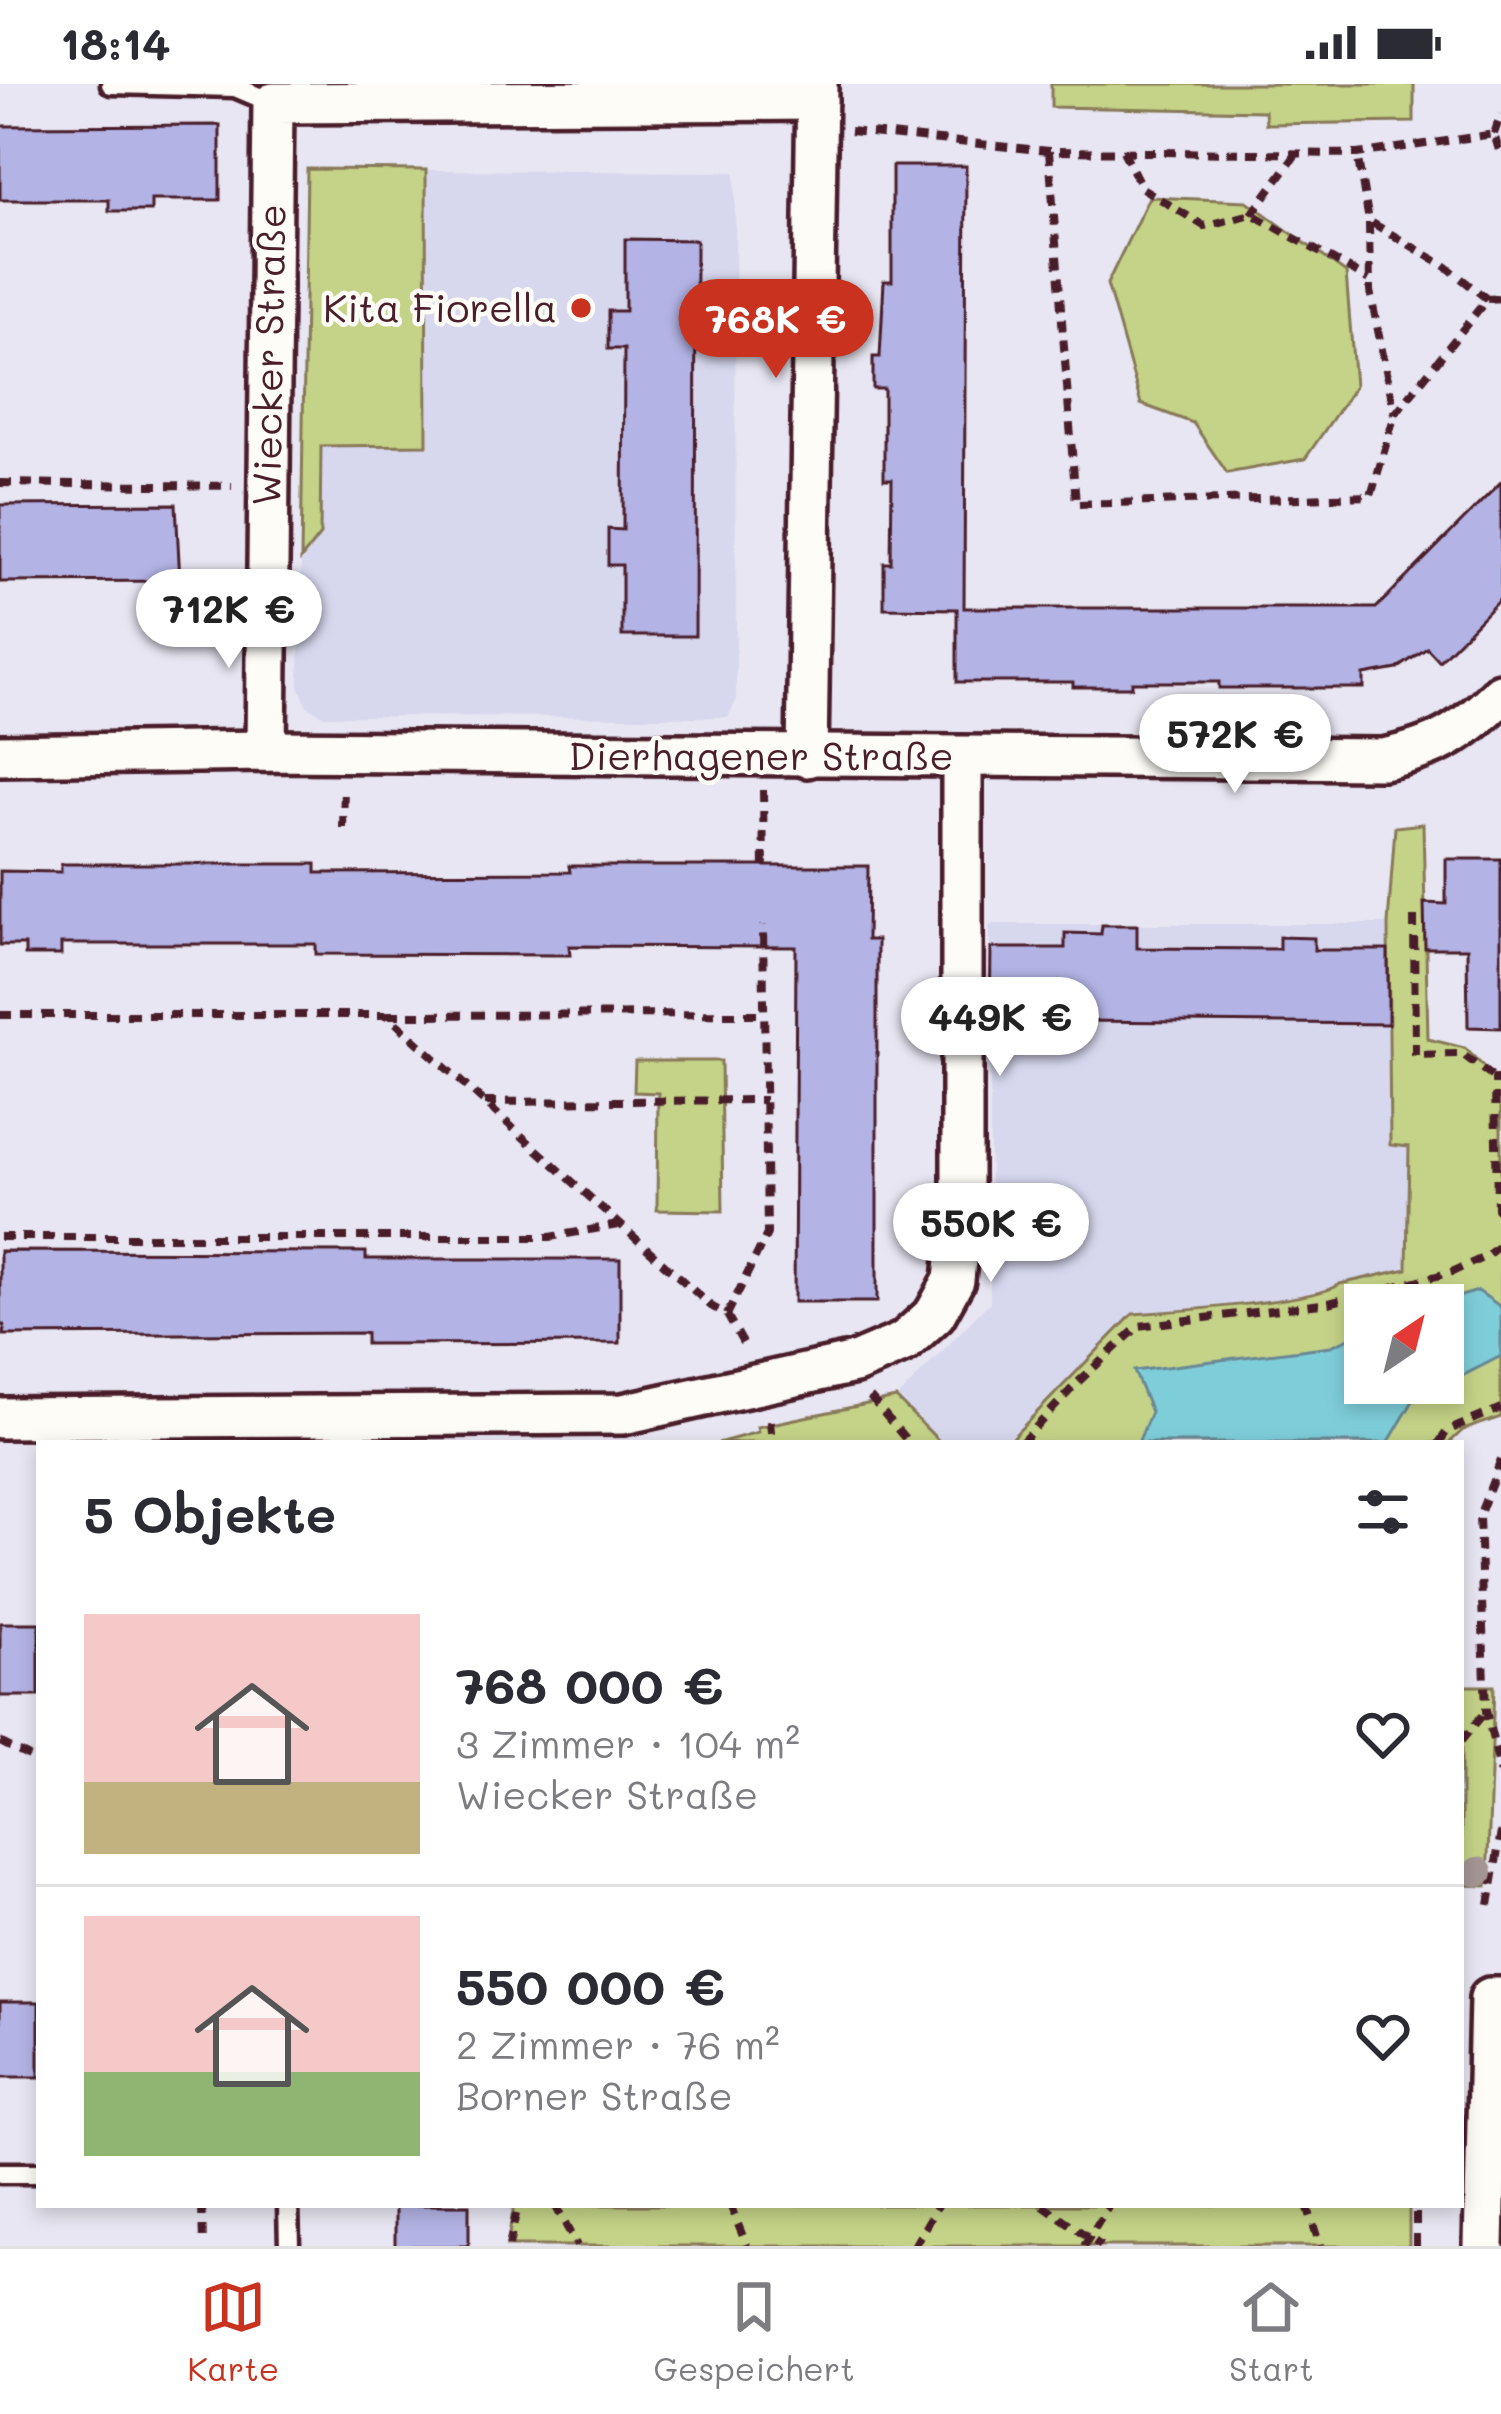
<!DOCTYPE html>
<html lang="de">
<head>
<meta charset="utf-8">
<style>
	:root { --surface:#fff; --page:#f2f2f3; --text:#2b2b33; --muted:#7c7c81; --line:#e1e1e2; --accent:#c8321e }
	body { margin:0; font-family:Mali,sans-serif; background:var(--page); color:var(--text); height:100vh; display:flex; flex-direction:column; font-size:45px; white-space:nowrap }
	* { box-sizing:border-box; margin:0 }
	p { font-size:39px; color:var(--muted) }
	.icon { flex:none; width:66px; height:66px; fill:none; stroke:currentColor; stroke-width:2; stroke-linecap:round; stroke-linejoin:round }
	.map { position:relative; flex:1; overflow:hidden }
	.panel { position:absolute; left:36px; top:1356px; width:1428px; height:768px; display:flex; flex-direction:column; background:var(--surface); border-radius:0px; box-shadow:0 6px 18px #0003 }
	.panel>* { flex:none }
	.needle { width:78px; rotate:35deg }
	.buttons { position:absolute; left:1344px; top:1200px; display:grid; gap:24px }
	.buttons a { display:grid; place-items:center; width:120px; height:120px; border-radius:0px; background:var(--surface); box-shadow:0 6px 18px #0003; font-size:60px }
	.price { position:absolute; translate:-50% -102px; padding:0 27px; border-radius:42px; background:#fff; color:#222; font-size:39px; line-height:78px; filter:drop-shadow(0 3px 6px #0008) }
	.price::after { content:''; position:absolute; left:50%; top:72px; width:36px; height:27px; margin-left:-18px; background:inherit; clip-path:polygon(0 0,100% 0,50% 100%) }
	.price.on { background:var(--accent); color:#fff }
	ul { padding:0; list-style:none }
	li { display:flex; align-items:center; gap:36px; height:300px; padding:0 48px }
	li+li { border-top:3px solid var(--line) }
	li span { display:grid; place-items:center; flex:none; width:336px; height:240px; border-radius:0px; color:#555 }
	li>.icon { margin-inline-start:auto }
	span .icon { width:144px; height:144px; fill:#fffc; stroke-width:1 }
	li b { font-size:51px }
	h2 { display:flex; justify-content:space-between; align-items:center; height:144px; padding:0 48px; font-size:51px }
	.status { display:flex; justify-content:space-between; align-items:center; height:84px; padding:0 60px; background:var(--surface); direction:ltr }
	.status svg { height:33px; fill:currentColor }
	.dock { display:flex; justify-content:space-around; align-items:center; height:168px; border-top:3px solid var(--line); background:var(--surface); font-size:33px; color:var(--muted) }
	.dock a { display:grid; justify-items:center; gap:6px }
	.dock .on { color:var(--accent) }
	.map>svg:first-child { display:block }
</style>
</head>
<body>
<div class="status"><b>18:14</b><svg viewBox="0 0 49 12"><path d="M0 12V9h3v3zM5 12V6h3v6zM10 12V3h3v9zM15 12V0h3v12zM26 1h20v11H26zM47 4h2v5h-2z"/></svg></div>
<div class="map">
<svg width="1501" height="2162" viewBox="0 0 1501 2162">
	<rect width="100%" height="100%" fill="#e7e6f2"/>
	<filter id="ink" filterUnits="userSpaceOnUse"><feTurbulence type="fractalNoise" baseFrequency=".00833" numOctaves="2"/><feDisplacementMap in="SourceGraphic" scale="24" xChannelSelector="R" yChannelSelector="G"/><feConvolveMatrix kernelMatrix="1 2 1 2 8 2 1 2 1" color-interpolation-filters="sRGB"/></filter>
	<g filter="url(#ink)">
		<g fill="#d7d7ee">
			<path d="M 426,86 L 735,88 L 736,617 L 728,633 L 324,632 L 307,622 L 299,602 L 301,475 L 320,451 L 321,362 L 426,360 Z"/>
			<path d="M 990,840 L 1388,840 L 1390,1061 L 1409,1062 L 1407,1185 L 1340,1200 L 1334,1206 L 1304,1213 L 1133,1230 L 1007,1359 L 941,1359 L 896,1315 L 990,1218 Z"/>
		</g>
		<g fill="#c4d387" stroke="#877959" stroke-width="3" fill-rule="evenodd">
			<path d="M 1051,0 L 1414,0 L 1414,38 L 1266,40 L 1265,27 L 1051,23 Z"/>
			<path d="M 307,85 L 426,86 L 427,361 L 321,362 L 320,451 L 301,475 Z"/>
			<path d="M 1149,113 L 1247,117 L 1346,189 L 1355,302 L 1305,375 L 1227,389 L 1193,339 L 1141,320 L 1107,200 Z"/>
			<path d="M 1423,740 L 1428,955 L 1465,964 L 1501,1000 L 1501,1333 L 1463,1346 L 1449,1359 L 1007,1359 L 1133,1230 C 1167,1228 1321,1217 1340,1200 L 1407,1185 L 1409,1063 L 1390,1061 L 1388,840 L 1395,743 ZM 1365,1221 L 1443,1221 L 1443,1299 L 1365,1299 Z"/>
			<path d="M 635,977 L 721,977 L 723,1127 L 657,1126 L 658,1009 L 634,1008 Z"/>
			<path d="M 896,1314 L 941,1359 L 718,1359 L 758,1348 L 757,1343 Z"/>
			<path d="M 1461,1602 L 1494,1602 L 1487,1802 L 1461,1801 Z"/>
			<path d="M 514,2121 L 1409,2121 L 1409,2162 L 507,2162 Z"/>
		</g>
		<path fill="#7eceda" stroke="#698894" stroke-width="3" d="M 1478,1207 L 1501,1223 L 1501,1272 L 1413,1317 L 1388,1359 L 1138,1359 L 1151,1328 L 1134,1287 L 1331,1262 L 1365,1247 L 1365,1299 L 1443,1299 L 1443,1221 L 1431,1221 Z"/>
		<g fill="#b3b3e5" stroke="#4a1f2b" stroke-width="3">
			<path d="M 220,41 L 220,116 L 151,116 L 151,127 L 109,127 L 109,116 L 0,116 L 0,42 Z"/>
			<path d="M 892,82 L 966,82 L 964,524 L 1376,524 L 1501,398 L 1501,514 L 1439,577 L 1427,564 L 1397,585 L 1364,591 L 1364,604 L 1219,604 L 1219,598 L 1132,598 L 1132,603 L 1073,603 L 1073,598 L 957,598 L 957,525 L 884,524 L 884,479 L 891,479 L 892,395 L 884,395 L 884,305 L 873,305 L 873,273 L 880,273 L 884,197 L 892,197 Z"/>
			<path d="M 625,155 L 696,156 L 695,552 L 622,552 L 622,481 L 608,481 L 608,445 L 623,446 L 624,265 L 608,265 L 608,227 L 625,227 Z"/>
			<path d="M 176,420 L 180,497 L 0,498 L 0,421 Z"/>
			<path d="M 1446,775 L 1501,775 L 1501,944 L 1468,943 L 1467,864 L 1425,864 L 1424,819 L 1446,820 Z"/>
			<path d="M 61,780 L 316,780 L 316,789 L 570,788 L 569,782 L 868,782 L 867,856 L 877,856 L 877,1218 L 794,1218 L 796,863 L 569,862 L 570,871 L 316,870 L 316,860 L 61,860 L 61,871 L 25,871 L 25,861 L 0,861 L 0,787 L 61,788 Z"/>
			<path d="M 1102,841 L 1137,841 L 1137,864 L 1279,865 L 1279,853 L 1314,854 L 1314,866 L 1388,866 L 1388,940 L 990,936 L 991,864 L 1065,864 L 1065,849 L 1101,850 Z"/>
			<path d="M 0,1167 L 366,1168 L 366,1175 L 620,1175 L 620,1259 L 366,1260 L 366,1249 L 4,1251 L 4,1241 L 0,1241 Z"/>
			<rect x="0" y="1539" width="39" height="73"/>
			<rect x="0" y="1918" width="39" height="75"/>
			<rect x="395" y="2121" width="74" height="41"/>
		</g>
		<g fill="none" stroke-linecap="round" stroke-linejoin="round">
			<g stroke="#4a1f2b" stroke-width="27">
				<g id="service">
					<path d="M 111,0 L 235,3 L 273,19"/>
					<path d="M 0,2089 L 39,2089"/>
					<path d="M 288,2121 L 289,2162"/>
				</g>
			</g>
			<g stroke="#4a1f2b" stroke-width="48">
				<g id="minor">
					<path d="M 266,667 L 273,19 L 817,16"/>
					<path d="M 0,671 L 266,667 L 1383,675 C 1437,664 1462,649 1501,610"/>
					<path d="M 807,673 L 817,0"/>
					<path d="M 0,1334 L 623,1330 L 855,1279 L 904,1258 L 935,1230 L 954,1196 L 962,1115 L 962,674"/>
					<path d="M 1484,2162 L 1490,1914 L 1501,1914"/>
				</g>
			</g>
			<g stroke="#4a1f2b" stroke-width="8" stroke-dasharray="12 9" stroke-linecap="butt">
				<path d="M 850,47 L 1049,67 L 1357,70 L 1494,50 L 1501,73"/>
				<path d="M 1494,50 L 1501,30"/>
				<path d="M 1049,67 L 1076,420 L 1371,412 L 1395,330 L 1487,215 L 1447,183 L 1369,137 L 1357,70"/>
				<path d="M 1123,67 L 1142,104 L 1204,142 L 1252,130 L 1369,196"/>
				<path d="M 1252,130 L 1297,69"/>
				<path d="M 1369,139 L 1370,207 L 1395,330"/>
				<path d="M 1487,215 L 1501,214"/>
				<path d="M 0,399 L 232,402"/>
				<path d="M 763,706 L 764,789"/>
				<path d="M 343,744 L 344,703"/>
				<path d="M 1414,833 L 1415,971 L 1462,970 L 1495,995"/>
				<path d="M 0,931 L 387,931 L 711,1222 L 727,1231 L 747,1266"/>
				<path d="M 388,931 L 764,930"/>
				<path d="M 1501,995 L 1495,995 L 1497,1125 L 1501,1128"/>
				<path d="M 485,1018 L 765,1016"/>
				<path d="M 0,1153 L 550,1153 L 618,1141"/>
				<path d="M 727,1231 L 767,1150 L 763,841"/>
				<path d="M 870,1313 L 909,1359"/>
				<path d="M 770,1337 L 772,1359"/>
				<path d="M 1021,1359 L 1077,1299 L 1139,1242 L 1329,1219 L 1452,1188 L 1485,1173 L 1501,1160"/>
				<path d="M 1439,1359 L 1447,1347 L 1501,1324"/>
				<path d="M 1501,1376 L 1479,1432 L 1486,1627 L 1501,1690"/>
				<path d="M 1461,1657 L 1485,1628"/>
				<path d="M 0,1658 L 39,1678"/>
				<path d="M 1489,1821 L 1501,1748"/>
				<path d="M 202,2121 L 203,2162"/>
				<path d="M 555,2121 L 577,2162"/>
				<path d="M 730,2121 L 747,2162"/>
				<path d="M 1043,2121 L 1101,2162"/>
				<path d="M 1307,2121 L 1320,2162"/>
				<path d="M 509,2162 L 518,2121"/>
				<path d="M 914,2162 L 938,2121"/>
				<path d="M 1084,2162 L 1109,2121"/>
				<path d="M 1416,2162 L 1416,2121"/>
			</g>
			<use href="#service" stroke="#fdfcf7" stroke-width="18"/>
			<use href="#minor" stroke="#fdfcf7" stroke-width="39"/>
		</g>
		<circle fill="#a59694" cx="1478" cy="1788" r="15"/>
	</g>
	<circle fill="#c8321e" stroke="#fdfcf7" stroke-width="4.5" cx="581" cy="224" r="12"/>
	<g text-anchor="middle" stroke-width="9" stroke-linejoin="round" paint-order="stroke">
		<g font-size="39" fill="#4a1f2b" stroke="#fdfcf7" text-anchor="end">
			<text x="557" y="238">Kita Fiorella</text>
		</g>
		<g font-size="39" fill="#4a1f2b" stroke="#fdfcf7">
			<text transform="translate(269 271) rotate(-89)" y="14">Wiecker Straße</text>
			<text x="761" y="686">Dierhagener Straße</text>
		</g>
	</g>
</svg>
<div class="buttons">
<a><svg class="needle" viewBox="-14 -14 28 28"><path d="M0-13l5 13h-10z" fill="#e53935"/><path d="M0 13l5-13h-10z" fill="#7c7c81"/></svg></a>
</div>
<b class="price on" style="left:776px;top:297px">768K €</b>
<b class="price" style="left:229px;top:587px">712K €</b>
<b class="price" style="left:1235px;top:712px">572K €</b>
<b class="price" style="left:1000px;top:995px">449K €</b>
<b class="price" style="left:991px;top:1201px">550K €</b>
<section class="panel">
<h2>5 Objekte<svg class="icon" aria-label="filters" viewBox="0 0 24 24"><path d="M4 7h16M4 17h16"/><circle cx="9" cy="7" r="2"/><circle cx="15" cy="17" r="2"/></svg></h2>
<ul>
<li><span style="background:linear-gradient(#f6c9c9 70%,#c2b280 0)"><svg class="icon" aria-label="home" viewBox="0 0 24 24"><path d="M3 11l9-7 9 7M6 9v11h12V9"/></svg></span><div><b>768 000 €</b><p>3 Zimmer · 104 m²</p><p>Wiecker Straße</p></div><svg class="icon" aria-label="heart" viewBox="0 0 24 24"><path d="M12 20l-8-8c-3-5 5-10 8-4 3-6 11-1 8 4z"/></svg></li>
<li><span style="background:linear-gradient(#f6c9c9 65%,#8fb573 0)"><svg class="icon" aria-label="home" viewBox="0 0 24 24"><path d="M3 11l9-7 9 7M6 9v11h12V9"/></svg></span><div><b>550 000 €</b><p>2 Zimmer · 76 m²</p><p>Borner Straße</p></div><svg class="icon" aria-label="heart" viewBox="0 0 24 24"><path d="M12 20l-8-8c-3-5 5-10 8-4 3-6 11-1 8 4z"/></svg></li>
</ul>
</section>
</div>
<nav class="dock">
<a class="on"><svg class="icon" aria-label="map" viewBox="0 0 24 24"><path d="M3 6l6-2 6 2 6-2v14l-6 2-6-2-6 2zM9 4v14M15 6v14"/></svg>Karte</a>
<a><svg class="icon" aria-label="saved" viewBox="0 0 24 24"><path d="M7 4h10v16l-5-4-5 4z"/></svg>Gespeichert</a>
<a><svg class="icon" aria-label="home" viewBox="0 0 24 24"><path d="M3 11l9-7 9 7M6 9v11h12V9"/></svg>Start</a>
</nav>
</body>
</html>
